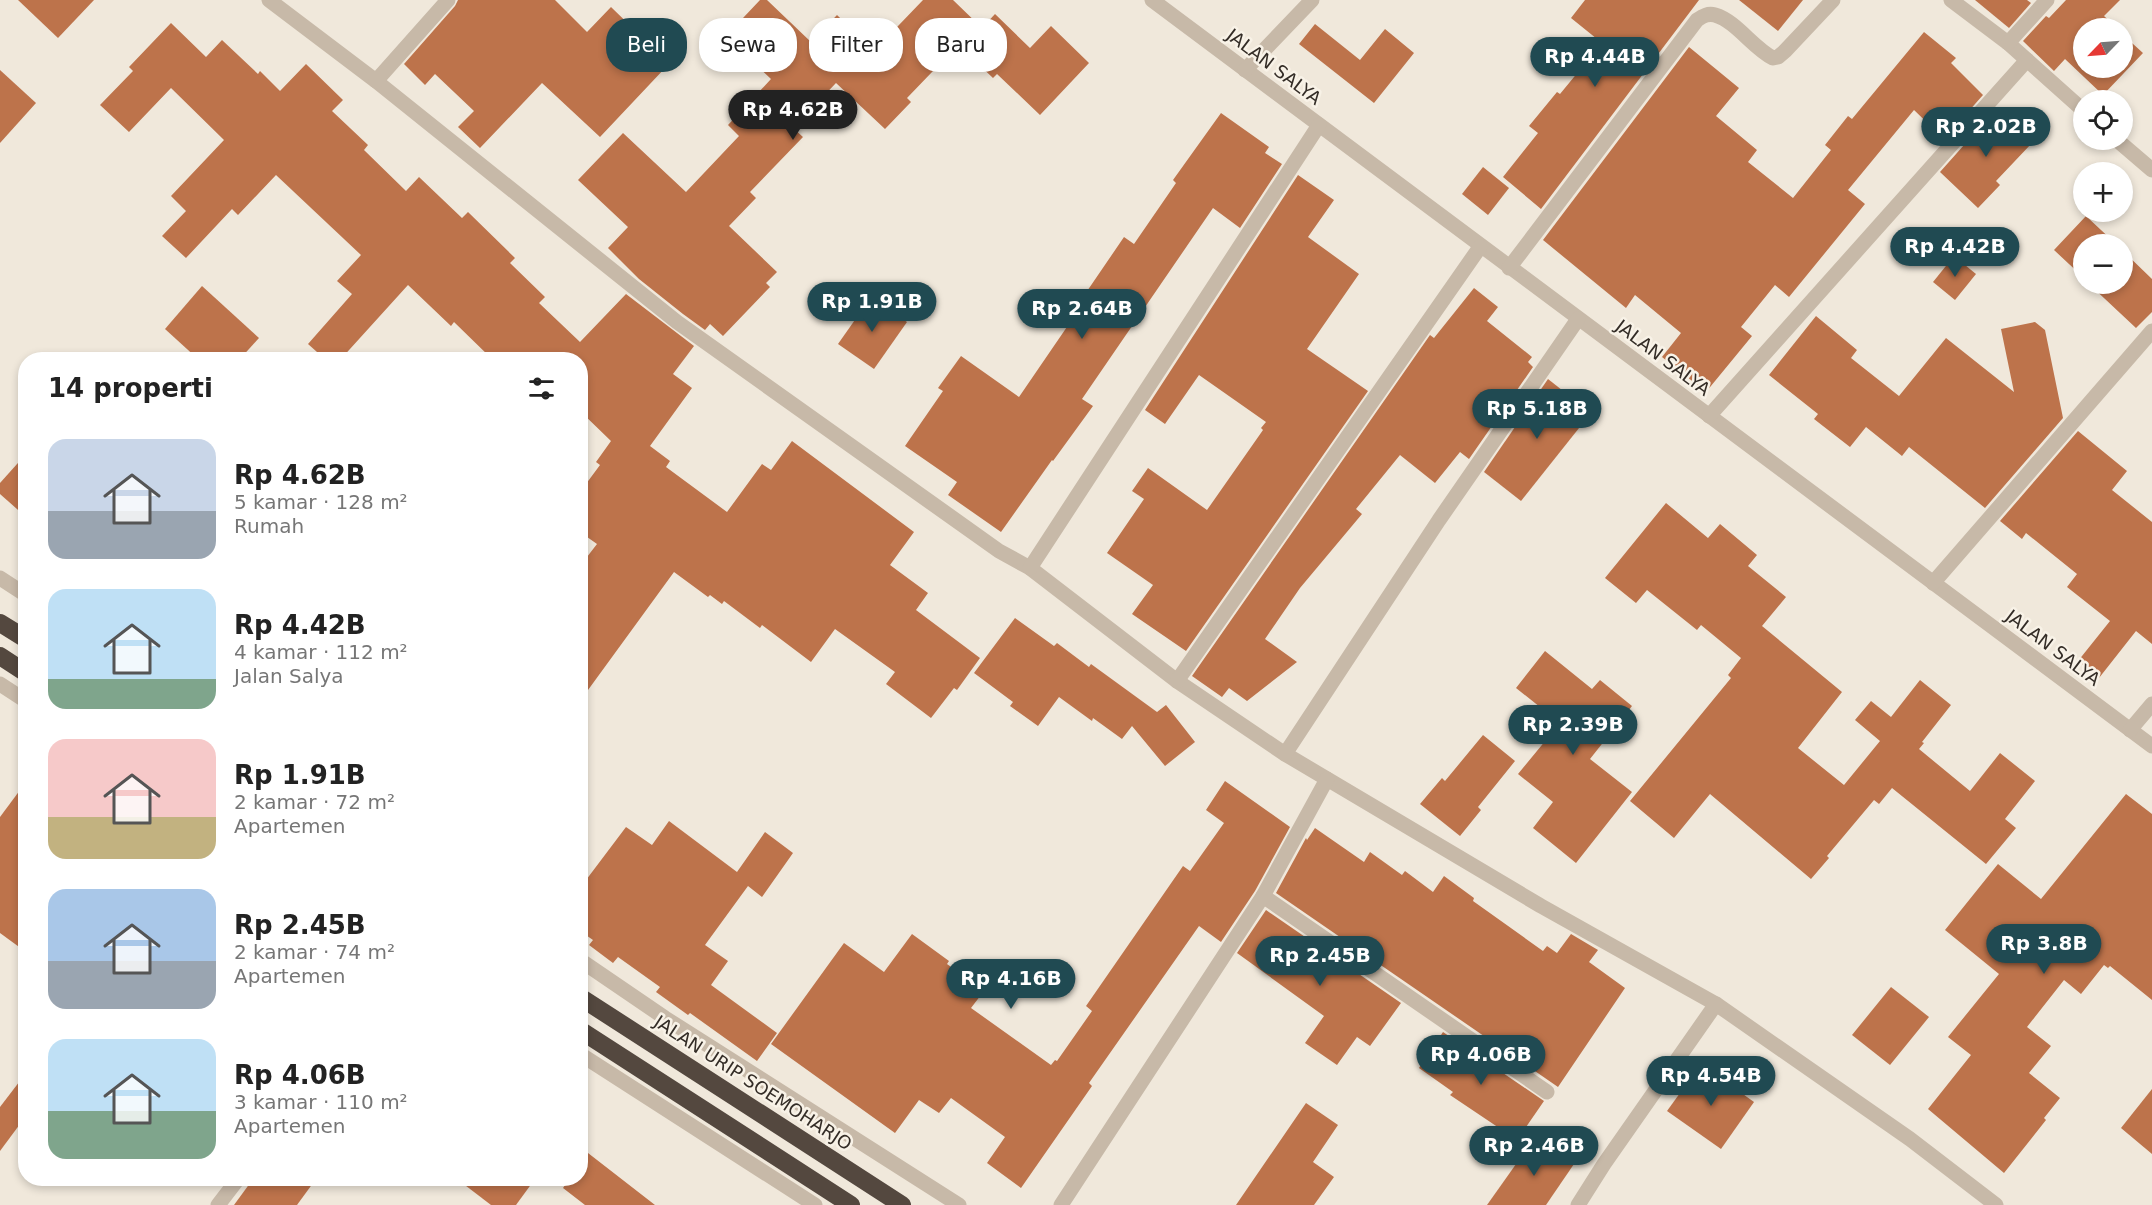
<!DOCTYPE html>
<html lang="id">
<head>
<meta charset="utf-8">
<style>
	:root { --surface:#fff; --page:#f2f2f2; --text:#222; --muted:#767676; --accent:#204a52 }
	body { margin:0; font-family:"DejaVu Sans",sans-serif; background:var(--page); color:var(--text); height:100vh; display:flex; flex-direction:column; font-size:22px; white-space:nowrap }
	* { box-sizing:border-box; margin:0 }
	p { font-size:20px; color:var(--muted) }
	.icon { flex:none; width:33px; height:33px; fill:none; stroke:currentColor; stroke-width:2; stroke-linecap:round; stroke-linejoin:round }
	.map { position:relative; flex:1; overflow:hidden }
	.side { position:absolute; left:18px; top:352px; width:570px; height:834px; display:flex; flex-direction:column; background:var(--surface); border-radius:24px; box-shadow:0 3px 9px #0003 }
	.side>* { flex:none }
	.hud { position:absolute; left:606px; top:18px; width:570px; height:54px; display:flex; gap:12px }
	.needle { width:39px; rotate:245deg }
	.buttons { position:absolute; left:2073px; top:18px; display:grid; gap:12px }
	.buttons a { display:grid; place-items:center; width:60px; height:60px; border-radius:50%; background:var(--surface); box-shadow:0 3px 9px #0003; font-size:30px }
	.price { position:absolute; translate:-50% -51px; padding:0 14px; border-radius:21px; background:var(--accent); color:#fff; font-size:20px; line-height:39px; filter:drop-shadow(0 2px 3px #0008) }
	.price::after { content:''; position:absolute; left:50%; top:36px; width:18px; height:14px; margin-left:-9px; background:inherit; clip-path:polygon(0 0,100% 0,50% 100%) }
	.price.selected { background:#222; color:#fff }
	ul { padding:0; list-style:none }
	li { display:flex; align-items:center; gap:18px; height:150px; padding:0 30px }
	li span { display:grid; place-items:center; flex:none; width:168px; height:120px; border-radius:18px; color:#555 }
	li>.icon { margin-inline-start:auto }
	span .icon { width:72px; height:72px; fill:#fffc; stroke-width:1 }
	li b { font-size:26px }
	h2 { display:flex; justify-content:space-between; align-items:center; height:72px; padding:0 30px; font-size:26px }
	.tag { padding:0 21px; border-radius:24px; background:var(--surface); box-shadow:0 3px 9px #0003; font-size:21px; line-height:54px }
	.tag.selected { background:var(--accent); color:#fff }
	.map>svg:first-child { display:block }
</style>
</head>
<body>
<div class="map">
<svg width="2152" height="1205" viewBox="0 0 2152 1205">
	<rect width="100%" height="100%" fill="#f0e8db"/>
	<g fill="#bd734b">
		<path d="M 18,0 L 94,0 L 58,38 Z"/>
		<path d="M 458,0 L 555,0 L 587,32 L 611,7 L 646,41 L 642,44 L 666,67 L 600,137 L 542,83 L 480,148 L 458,127 L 474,111 L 435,74 L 425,85 L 404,64 L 455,6 Z"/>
		<path d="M 760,0 L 767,0 L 811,42 L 837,15 L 874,51 L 923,0 L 953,0 L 982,28 L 995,14 L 1030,48 L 1051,26 L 1089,63 L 1040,115 L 997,74 L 993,78 L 958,45 L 907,98 L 911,102 L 885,129 L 836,83 L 793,128 L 803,137 L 750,192 L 756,198 L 729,226 L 777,272 L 766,283 L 770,287 L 723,336 L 710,324 L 705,330 L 683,314 L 639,279 L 608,248 L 628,227 L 578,180 L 623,133 L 686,192 L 739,136 L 728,125 L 771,79 L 726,36 Z"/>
		<path d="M 1585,0 L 1699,0 L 1541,209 L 1503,177 L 1538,133 L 1529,126 L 1557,92 L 1560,94 L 1602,43 L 1571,18 Z"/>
		<path d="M 1739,0 L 1803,0 L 1778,31 Z"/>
		<path d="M 1975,0 L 2027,0 L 2031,3 L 2009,28 Z"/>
		<path d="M 2066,0 L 2120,0 L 2104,16 L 2117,28 L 2084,28 L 2084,68 L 2122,68 L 2122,34 L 2143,53 L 2103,95 L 2065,59 L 2054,71 L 2023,41 L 2046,16 L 2049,18 Z"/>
		<path d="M 171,23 L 206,57 L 222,40 L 258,74 L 260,71 L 280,91 L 306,64 L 343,100 L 332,111 L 368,145 L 364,150 L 406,191 L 419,177 L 462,218 L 468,212 L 515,258 L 510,263 L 545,297 L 539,303 L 580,342 L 626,294 L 694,346 L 673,374 L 692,388 L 650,446 L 670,461 L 666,467 L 727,512 L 762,464 L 771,470 L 792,441 L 914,532 L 890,565 L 928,593 L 916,610 L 980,658 L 957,690 L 954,688 L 931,718 L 886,684 L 895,672 L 835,629 L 811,662 L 762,625 L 760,628 L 724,601 L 722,604 L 710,595 L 708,597 L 674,572 L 580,701 L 580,566 L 597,544 L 580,532 L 580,492 L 600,465 L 596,462 L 611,441 L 580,411 L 580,360 L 493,360 L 454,322 L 451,326 L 408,285 L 340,360 L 326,360 L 308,344 L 352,294 L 337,281 L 361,255 L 276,175 L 238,215 L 232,209 L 186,258 L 162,236 L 186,211 L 171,196 L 224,140 L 171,88 L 129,132 L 100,105 L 133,71 L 129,67 Z"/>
		<path d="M 1315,24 L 1360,60 L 1385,29 L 1414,53 L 1374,103 L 1299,44 Z"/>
		<path d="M 1924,32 L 1956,58 L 1951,63 L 1983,95 L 1944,139 L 1914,110 L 1848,190 L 1865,204 L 1789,297 L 1775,285 L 1741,327 L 1752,336 L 1706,392 L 1662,357 L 1681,333 L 1635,295 L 1626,308 L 1543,240 L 1689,47 L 1739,88 L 1716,116 L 1757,150 L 1748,162 L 1793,198 L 1831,150 L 1825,145 L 1848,116 L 1852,119 Z"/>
		<path d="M 0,70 L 36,103 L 0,143 Z"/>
		<path d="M 1997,108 L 2032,143 L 1996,181 L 2000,185 L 1978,208 L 1940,172 Z"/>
		<path d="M 1221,113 L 1269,147 L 1265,153 L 1282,164 L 1240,228 L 1213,208 L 1082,399 L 1093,406 L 1053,461 L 1052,460 L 1001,532 L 948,495 L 957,482 L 905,446 L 943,391 L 938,388 L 961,356 L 1019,397 L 1084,302 L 1081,300 L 1124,237 L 1134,244 L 1176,183 L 1173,180 Z"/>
		<path d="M 1483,167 L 1509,188 L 1488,215 L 1462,194 Z"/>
		<path d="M 1298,175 L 1334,200 L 1308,237 L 1359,274 L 1307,349 L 1368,391 L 1186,651 L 1132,614 L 1153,585 L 1107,553 L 1144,499 L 1132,491 L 1148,468 L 1207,510 L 1263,430 L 1261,428 L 1266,422 L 1199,375 L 1165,424 L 1145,410 Z"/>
		<path d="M 2086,216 L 2116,244 L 2084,244 L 2084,278 L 2054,250 Z"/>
		<path d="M 2122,250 L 2152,279 L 2152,312 L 2136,328 L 2089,284 L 2122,284 Z"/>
		<path d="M 1954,256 L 1976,274 L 1955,300 L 1933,282 Z"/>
		<path d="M 202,286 L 259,338 L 239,360 L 199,360 L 165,329 Z"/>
		<path d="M 1474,288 L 1498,307 L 1487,321 L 1532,357 L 1528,362 L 1533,367 L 1469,459 L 1460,452 L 1435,483 L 1400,455 L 1356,509 L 1362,514 L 1300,588 L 1265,639 L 1297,662 L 1247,701 L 1229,688 L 1222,697 L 1192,676 L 1430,335 L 1434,338 Z"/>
		<path d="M 871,297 L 907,322 L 874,369 L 838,344 Z"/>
		<path d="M 1816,316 L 1857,350 L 1851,358 L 1899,396 L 1946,338 L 2014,392 L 2001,329 L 2035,322 L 2045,330 L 2063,418 L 1985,508 L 1909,447 L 1902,456 L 1866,427 L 1850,447 L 1814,419 L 1818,414 L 1769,375 Z"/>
		<path d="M 1548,379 L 1591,413 L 1521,501 L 1484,472 Z"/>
		<path d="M 2078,431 L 2127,471 L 2112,490 L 2152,522 L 2152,644 L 2136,631 L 2099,678 L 2078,661 L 2110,621 L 2067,587 L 2077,574 L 2026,533 L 2022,539 L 2000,521 Z"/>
		<path d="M 26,454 L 26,517 L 0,494 L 0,483 Z"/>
		<path d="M 1666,503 L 1708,538 L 1720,524 L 1757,555 L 1748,566 L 1786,597 L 1762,626 L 1842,692 L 1798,748 L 1844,785 L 1880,741 L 1855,720 L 1871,701 L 1891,717 L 1920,680 L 1951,705 L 1922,742 L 1924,743 L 1919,749 L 1970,791 L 2000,753 L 2035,781 L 2005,819 L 2016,828 L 1986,864 L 1892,788 L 1879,804 L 1874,800 L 1827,856 L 1829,858 L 1811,879 L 1710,794 L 1674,838 L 1630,801 L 1731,678 L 1728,675 L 1741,658 L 1701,625 L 1697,630 L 1647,590 L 1636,603 L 1605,578 Z"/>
		<path d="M 1015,618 L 1054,646 L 1057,643 L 1089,667 L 1091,664 L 1157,712 L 1166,705 L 1195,742 L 1165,766 L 1132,726 L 1122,739 L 1093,718 L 1092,721 L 1059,697 L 1038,726 L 1010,706 L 1013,702 L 974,673 Z"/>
		<path d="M 1545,651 L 1592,689 L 1600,680 L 1632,706 L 1590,759 L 1632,792 L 1576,863 L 1533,828 L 1553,802 L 1518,774 L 1560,723 L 1516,688 Z"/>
		<path d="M 1483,735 L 1515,761 L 1478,807 L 1481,810 L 1460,836 L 1420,804 L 1442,778 L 1445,781 Z"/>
		<path d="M 1225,781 L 1290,827 L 1255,891 L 1221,942 L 1199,926 L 1089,1083 L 1092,1086 L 1021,1188 L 987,1163 L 1005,1137 L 951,1098 L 939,1113 L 919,1100 L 895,1133 L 771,1044 L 844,943 L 884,972 L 912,934 L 949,961 L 947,964 L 984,991 L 971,1008 L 1051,1065 L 1055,1060 L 1057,1061 L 1092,1011 L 1086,1006 L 1183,866 L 1190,871 L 1224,823 L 1206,810 Z"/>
		<path d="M 26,782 L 26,952 L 0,933 L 0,817 Z"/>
		<path d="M 2126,794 L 2152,814 L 2152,1000 L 2110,966 L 2108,968 L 2104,965 L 2081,994 L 2064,980 L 2027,1027 L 2051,1046 L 2029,1073 L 2060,1098 L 2044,1118 L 2046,1120 L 2004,1173 L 1928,1109 L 1971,1055 L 1948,1037 L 1999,974 L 1945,930 L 1998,864 L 2041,899 Z"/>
		<path d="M 669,821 L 737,872 L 765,832 L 793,853 L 762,897 L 748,886 L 705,945 L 728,961 L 711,985 L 777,1033 L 757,1061 L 690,1013 L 688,1015 L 656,992 L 660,987 L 618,957 L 613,963 L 589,945 L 593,940 L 580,931 L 580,888 L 626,827 L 652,845 Z"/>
		<path d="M 1315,828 L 1364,862 L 1370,852 L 1402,875 L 1405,871 L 1433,892 L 1444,876 L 1474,898 L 1473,901 L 1543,951 L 1547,946 L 1557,953 L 1571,934 L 1598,950 L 1589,962 L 1625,988 L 1558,1087 L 1276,893 L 1306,838 L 1307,840 Z"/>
		<path d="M 1266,910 L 1401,1003 L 1370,1046 L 1357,1037 L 1337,1065 L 1305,1043 L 1324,1016 L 1237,953 Z"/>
		<path d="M 1891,987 L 1929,1017 L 1890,1065 L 1852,1035 Z"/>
		<path d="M 1443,1032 L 1544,1101 L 1517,1140 L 1450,1095 L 1453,1092 L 1419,1068 Z"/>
		<path d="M 1701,1064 L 1754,1102 L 1721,1149 L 1667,1111 Z"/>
		<path d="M 26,1073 L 26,1116 L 0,1151 L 0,1107 Z"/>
		<path d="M 2152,1089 L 2152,1154 L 2121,1128 Z"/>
		<path d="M 1306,1103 L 1338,1125 L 1313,1162 L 1334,1177 L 1314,1205 L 1236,1205 Z"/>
		<path d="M 1536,1136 L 1574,1164 L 1546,1205 L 1487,1205 Z"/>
		<path d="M 588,1153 L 655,1205 L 585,1205 L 563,1188 L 569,1179 L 580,1179 L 580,1163 Z"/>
		<path d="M 253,1179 L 316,1179 L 297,1205 L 234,1205 Z"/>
		<path d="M 457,1179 L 535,1179 L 516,1205 L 491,1205 Z"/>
	</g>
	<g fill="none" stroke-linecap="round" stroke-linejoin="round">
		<g stroke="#c7b9a8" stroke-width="15">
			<path d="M 269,0 L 376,81 L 677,322 L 999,551 L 1030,568 L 1177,681 L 1285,754 L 1541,906 L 1716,1004 L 1910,1139 L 1996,1205"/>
			<path d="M 1152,0 L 2152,746"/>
			<path d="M 1951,0 L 2008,43 L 2084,111"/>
			<path d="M 2008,43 L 2047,0"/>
			<path d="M 1245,70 L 1312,0"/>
			<path d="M 376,81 L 448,0"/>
			<path d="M 2117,140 L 2152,170"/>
			<path d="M 1509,268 L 1697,20 C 1703,16 1708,13 1715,15 C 1736,21 1753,48 1773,58 L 1778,57 L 1785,51 L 1833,0"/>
			<path d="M 1709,416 L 2027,60"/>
			<path d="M 1030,568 L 1319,125"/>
			<path d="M 0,578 L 26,595"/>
			<path d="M 1933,583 L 2152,331"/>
			<path d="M 1177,681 L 1480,247"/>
			<path d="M 0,684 L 26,701"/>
			<path d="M 2130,730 L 2152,704"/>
			<path d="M 1285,754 L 1439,520 L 1578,319"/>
			<path d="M 1263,896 L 1547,1092"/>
			<path d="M 580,960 L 665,1018 L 959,1205"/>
			<path d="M 580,1054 L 815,1205"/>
			<path d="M 218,1205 L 238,1179"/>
			<path d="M 1061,1205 L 1263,896 L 1327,779"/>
			<path d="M 1578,1205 L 1604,1164 L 1716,1004"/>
		</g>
		<g stroke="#54483f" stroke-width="18">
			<path d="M 0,623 L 26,639"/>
			<path d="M 0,656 L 26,673"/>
			<path d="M 580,997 L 902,1205"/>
			<path d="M 580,1030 L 851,1205"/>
		</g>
	</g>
	<g text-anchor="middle" stroke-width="5" stroke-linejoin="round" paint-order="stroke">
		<g font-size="18" fill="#342d27" stroke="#f8f2e7">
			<text transform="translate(1274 67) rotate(37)" y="6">JALAN SALYA</text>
			<text transform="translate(1663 358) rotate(37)" y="6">JALAN SALYA</text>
			<text transform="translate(2053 648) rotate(37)" y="6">JALAN SALYA</text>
			<text transform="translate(753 1083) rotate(33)" y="6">JALAN URIP SOEMOHARJO</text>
		</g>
	</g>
</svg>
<div class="buttons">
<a><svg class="needle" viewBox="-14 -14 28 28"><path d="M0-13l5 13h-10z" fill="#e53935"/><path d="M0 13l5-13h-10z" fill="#767676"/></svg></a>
<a><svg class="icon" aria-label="locate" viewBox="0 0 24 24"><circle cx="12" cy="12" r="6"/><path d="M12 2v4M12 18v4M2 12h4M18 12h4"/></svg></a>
<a>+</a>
<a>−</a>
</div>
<b class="price" style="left:1595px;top:88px">Rp 4.44B</b>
<b class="price selected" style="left:793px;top:141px">Rp 4.62B</b>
<b class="price" style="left:1986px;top:158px">Rp 2.02B</b>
<b class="price" style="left:1955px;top:278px">Rp 4.42B</b>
<b class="price" style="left:872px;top:333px">Rp 1.91B</b>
<b class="price" style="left:1082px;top:340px">Rp 2.64B</b>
<b class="price" style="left:1537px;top:440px">Rp 5.18B</b>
<b class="price" style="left:1573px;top:756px">Rp 2.39B</b>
<b class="price" style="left:2044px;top:975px">Rp 3.8B</b>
<b class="price" style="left:1320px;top:987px">Rp 2.45B</b>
<b class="price" style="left:1011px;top:1010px">Rp 4.16B</b>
<b class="price" style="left:1481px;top:1086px">Rp 4.06B</b>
<b class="price" style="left:1711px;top:1107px">Rp 4.54B</b>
<b class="price" style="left:1534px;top:1177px">Rp 2.46B</b>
<div class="hud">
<a class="tag selected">Beli</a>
<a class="tag">Sewa</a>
<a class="tag">Filter</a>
<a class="tag">Baru</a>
</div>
<section class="side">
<h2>14 properti<svg class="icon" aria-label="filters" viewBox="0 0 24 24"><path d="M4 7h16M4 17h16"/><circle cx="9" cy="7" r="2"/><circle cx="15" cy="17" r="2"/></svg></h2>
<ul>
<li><span style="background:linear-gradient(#c9d6e8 60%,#9aa5b1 0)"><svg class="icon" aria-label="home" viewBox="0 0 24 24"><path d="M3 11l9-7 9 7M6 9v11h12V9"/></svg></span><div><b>Rp 4.62B</b><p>5 kamar · 128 m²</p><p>Rumah</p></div></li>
<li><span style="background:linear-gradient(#bfe0f5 75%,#7fa58c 0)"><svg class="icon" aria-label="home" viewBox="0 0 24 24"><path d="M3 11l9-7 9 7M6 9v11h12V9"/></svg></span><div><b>Rp 4.42B</b><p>4 kamar · 112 m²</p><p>Jalan Salya</p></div></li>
<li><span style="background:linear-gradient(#f6c9c9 65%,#c2b280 0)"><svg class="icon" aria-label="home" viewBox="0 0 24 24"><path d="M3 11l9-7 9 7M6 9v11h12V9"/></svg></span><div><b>Rp 1.91B</b><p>2 kamar · 72 m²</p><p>Apartemen</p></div></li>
<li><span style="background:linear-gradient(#a9c7e8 60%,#9aa5b1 0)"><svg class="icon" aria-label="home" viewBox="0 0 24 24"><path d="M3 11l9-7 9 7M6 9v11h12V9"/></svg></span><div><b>Rp 2.45B</b><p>2 kamar · 74 m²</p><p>Apartemen</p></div></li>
<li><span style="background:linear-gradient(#bfe0f5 60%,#7fa58c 0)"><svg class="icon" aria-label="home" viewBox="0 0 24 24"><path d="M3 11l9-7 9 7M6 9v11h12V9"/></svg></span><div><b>Rp 4.06B</b><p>3 kamar · 110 m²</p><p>Apartemen</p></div></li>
</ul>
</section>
</div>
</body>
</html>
